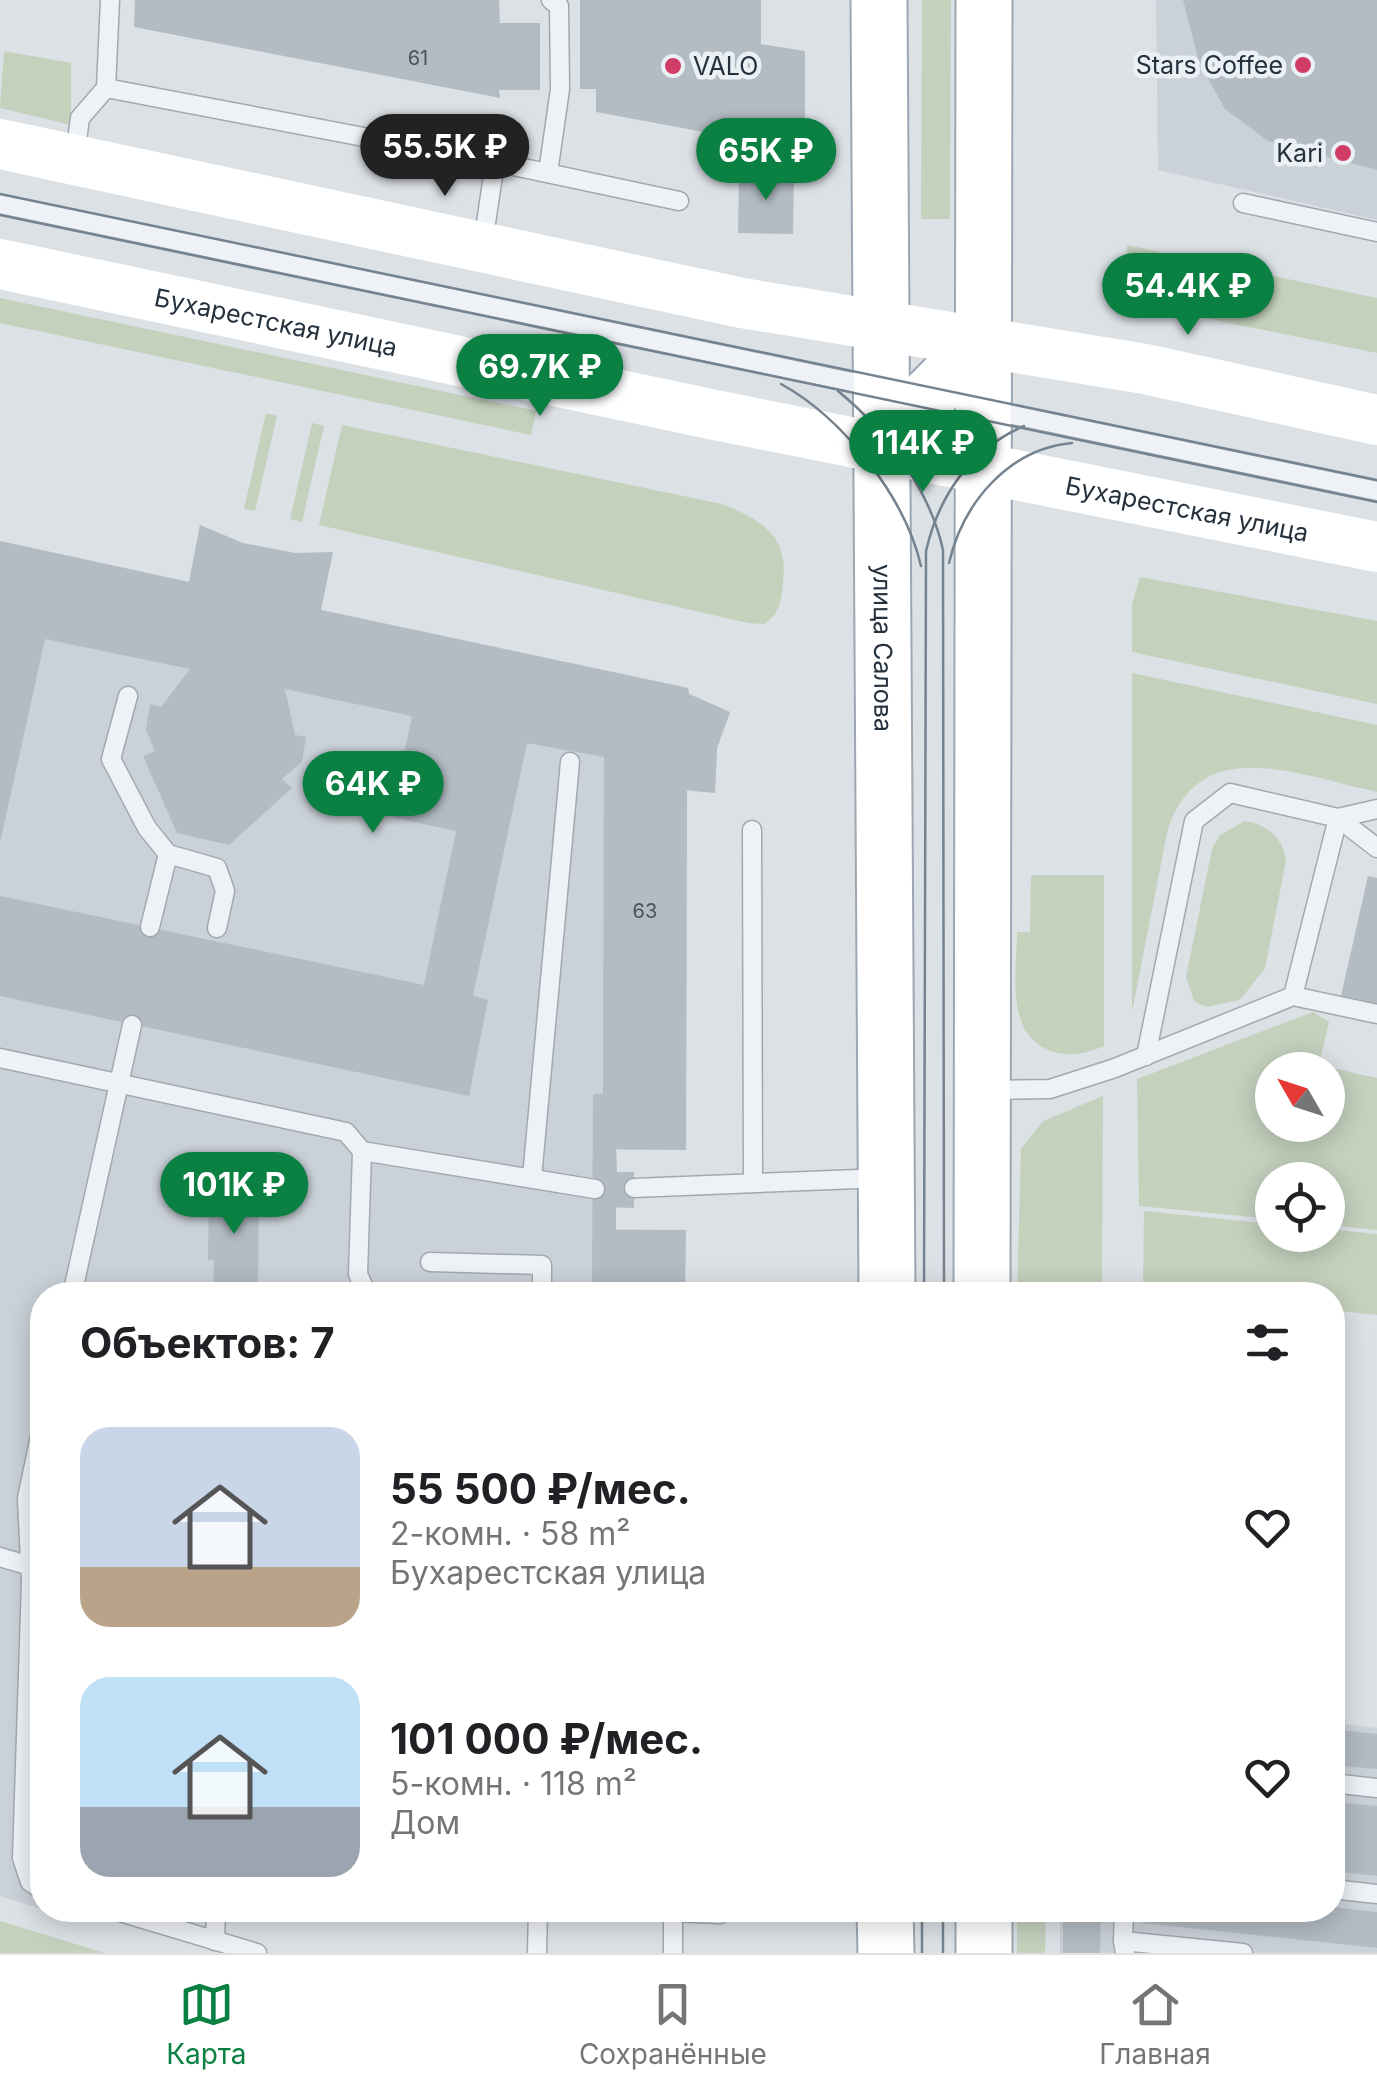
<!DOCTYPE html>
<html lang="ru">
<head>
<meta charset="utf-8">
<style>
	:root { --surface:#fff; --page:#f6f6f6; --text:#202124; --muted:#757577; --line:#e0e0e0; --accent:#0b8043 }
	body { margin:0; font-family:Inter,sans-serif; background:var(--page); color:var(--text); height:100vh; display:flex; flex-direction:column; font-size:38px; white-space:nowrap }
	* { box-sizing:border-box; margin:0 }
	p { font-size:32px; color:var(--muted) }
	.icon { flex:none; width:55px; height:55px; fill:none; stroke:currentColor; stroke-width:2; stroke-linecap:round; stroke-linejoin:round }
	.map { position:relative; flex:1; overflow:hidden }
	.side { position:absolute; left:30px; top:1282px; width:1315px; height:640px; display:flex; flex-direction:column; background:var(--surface); border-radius:40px; box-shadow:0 5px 25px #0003 }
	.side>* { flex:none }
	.needle { width:65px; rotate:309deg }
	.buttons { position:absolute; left:1255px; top:1052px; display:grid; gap:20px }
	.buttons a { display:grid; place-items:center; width:90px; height:90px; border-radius:50%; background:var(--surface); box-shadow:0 5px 25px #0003; font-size:50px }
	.price { position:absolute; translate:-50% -85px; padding:0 22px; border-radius:35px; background:var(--accent); color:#fff; font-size:32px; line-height:65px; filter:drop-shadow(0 2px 5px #0008) }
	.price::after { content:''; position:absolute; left:50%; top:60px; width:30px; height:22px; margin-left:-15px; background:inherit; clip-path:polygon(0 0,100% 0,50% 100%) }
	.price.current { background:#222; color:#fff }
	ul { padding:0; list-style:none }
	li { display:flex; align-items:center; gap:30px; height:250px; padding:0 50px }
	li span { display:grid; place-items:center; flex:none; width:280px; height:200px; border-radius:30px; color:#555 }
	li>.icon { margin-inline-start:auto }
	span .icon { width:120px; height:120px; fill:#fffc; stroke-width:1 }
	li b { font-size:42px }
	h2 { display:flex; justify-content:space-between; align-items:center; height:120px; padding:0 50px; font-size:42px }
	.tab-bar { display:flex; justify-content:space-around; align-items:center; height:140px; border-top:2px solid var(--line); background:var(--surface); font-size:28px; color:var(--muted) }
	.tab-bar a { display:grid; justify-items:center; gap:5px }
	.tab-bar .current { color:var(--accent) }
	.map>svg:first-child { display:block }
</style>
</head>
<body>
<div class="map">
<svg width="1377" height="1953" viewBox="0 0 1377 1953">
	<rect width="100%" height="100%" fill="#dce1e6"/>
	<g fill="#cad1d8">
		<path d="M 1156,0 L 1377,0 L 1377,220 L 1158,170 Z"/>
		<path d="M 200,525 L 322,610 L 688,688 L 689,694 L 730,712 L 717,748 L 715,793 L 687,791 L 686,1150 L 616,1150 L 617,1172 L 634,1208 L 616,1208 L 616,1229 L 686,1230 L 685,1295 L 42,1295 L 42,1909 L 0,1896 L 0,541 L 189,582 Z"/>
		<path d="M 1333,1723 L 1377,1728 L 1377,1953 L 1060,1953 L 1060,1910 L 1332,1910 Z"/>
	</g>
	<g fill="#c4d1bd" fill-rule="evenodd">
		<path d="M 922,0 L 951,0 L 950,219 L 921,219 Z"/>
		<path d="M 4,51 L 71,63 L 71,125 L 0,108 Z"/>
		<path d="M 1127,245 L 1377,298 L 1377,353 L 1125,302 Z"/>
		<path d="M 0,298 L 536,411 L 531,435 L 0,323 Z"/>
		<path d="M 266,413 L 277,416 L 255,511 L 244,509 Z"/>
		<path d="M 312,423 L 324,426 L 302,522 L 290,519 Z"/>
		<path d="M 342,425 L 722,504 C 763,520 789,537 783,583 C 781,602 780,613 764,624 L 748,623 L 319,525 Z"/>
		<path d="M 1140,577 L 1377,621 L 1377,704 L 1132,652 L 1132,604 Z"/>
		<path d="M 1132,673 L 1377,725 L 1377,792 C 1301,776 1197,730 1167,833 L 1132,1012 Z"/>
		<path d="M 1245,821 C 1268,825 1283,838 1286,861 L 1265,968 L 1240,1000 L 1206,1007 L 1194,1001 L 1186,977 L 1212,849 L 1220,835 Z"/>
		<path d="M 1031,875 L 1104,875 L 1104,1046 C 1085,1054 1071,1057 1051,1051 C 1004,1034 1017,972 1017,932 L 1030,932 Z"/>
		<path d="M 1313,1012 L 1329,1022 L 1319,1065 L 1377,1078 L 1377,1230 L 1328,1225 L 1328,1180 L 1272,1180 L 1272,1219 L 1139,1206 L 1137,1079 ZM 1272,1070 L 1328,1070 L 1328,1125 L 1272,1125 Z"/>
		<path d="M 1103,1096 L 1102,1295 L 1017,1295 L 1021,1149 L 1043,1121 Z"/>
		<path d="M 1144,1211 L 1272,1224 L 1272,1235 L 1328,1235 L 1328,1229 L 1377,1234 L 1377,1315 L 1333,1310 L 1332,1295 L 1193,1295 L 1143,1290 Z"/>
		<path d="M 1017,1910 L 1046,1910 L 1045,1953 L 1017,1953 Z"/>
		<path d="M 0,1921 L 105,1953 L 0,1953 Z"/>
	</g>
	<g fill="#b3bbc3">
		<path d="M 135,0 L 499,0 L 500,23 L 540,23 L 540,90 L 499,90 L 500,98 L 134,27 Z"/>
		<path d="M 580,0 L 761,0 L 761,44 L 805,51 L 805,151 L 596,112 L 596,89 L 580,89 Z"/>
		<path d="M 1183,0 L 1377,0 L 1377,170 L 1268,141 L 1225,109 L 1199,62 Z"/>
		<path d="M 739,173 L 794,174 L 793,234 L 738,233 Z"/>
		<path d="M 200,525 L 243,543 L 295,553 L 333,552 L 321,610 L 688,688 L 689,694 L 730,712 L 717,748 L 715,793 L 687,790 L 686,1150 L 616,1149 L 617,1172 L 634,1172 L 634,1208 L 616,1207 L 616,1230 L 686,1230 L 685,1295 L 600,1295 L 600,1287 L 592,1287 L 593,1094 L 603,1094 L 604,757 L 527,743 L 473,996 L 488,1000 L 469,1096 L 0,996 L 0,896 L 424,985 L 456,831 L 391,817 L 412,716 L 285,689 L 295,735 L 306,737 L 302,762 L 282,779 L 292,788 L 229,845 L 177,833 L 143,756 L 155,751 L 146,730 L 150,704 L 161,707 L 190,669 L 45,639 L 0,843 L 0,541 L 189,582 Z"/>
		<path d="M 1368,876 L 1377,878 L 1377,1004 L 1341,996 Z"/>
		<path d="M 209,1182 L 259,1183 L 258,1295 L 213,1295 L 214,1260 L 208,1260 Z"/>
		<path d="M 1332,1729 L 1377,1734 L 1377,1769 L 1332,1765 Z"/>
		<path d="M 1332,1802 L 1377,1806 L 1377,1876 L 1332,1871 Z"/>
		<path d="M 1332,1907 L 1377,1912 L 1377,1948 L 1142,1923 L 1143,1910 Z"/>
		<path d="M 1063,1910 L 1101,1910 L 1100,1953 L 1063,1953 Z"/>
	</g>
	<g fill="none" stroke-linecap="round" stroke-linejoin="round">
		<g stroke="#a1a9b0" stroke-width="21">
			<g id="lane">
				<path d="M 106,88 L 495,162"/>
				<path d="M 75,155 L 80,118 L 106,88 L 110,0"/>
				<path d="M 548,173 L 560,89 L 559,6 L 551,0"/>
				<path d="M 1243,203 L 1377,232"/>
				<path d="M 0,204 L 876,387"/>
				<path d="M 483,243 L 495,162 L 679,201"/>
				<path d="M 989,410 L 1377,491"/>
				<path d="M 128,696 L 111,759 L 147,828 L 168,854 L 217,868 L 225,891 L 217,928"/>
				<path d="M 1338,818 L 1377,848"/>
				<path d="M 752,830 L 753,1183"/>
				<path d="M 150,927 L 168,854"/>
				<path d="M 1293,996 L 1377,1014"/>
				<path d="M 1146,1056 L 1194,821 L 1230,793 L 1338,818 L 1377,809"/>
				<path d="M 0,1058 L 346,1132 L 362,1151 L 595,1189"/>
				<path d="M 990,1090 L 1050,1089 L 1115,1068 L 1293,996 L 1338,818"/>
				<path d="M 362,1151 L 358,1274 L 367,1295"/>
				<path d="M 532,1178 L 570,762"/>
				<path d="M 634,1188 L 883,1178"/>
				<path d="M 430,1262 L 542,1265 L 542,1295"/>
				<path d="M 72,1295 L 132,1025"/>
				<path d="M 42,1427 L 27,1498 L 31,1582 L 22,1858 L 30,1882 L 42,1890"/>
				<path d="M 0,1557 L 30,1566"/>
				<path d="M 1332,1783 L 1377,1788"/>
				<path d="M 1332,1889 L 1377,1894"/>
				<path d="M 113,1910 L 257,1953"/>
				<path d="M 673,1910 L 673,1953"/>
				<path d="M 673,1912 L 720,1914 L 720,1910"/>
				<path d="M 215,1941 L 216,1910"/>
				<path d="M 1123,1941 L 1124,1910"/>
				<path d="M 537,1953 L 538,1910"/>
				<path d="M 1125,1953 L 1123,1941 L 1243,1953"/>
			</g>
		</g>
		<g stroke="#9ba7b2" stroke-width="59">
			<g id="primary">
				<path id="s2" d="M 879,0 L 887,1295"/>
				<path d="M 879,446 L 982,342"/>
				<path d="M 982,1295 L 984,0"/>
				<path d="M 885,1910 L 886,1953"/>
				<path d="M 984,1910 L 984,1953"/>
			</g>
		</g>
		<use href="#lane" stroke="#eef1f5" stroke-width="18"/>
		<g stroke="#fff" stroke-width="50">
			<path d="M 0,144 L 742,303 L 1145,369 L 1377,420"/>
			<path id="s1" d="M 0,264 L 715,415 L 1377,547"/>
		</g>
		<use href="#primary" stroke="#fff" stroke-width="55"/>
		<g stroke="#758390" stroke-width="2.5">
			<path d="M 0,194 L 1377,480"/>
			<path d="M 0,215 L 1377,502"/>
			<path d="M 781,384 C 843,418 905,497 921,566"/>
			<path d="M 838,391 C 885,429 930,490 943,550 L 944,1295"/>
			<path d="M 949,563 C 963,503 1008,449 1072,443"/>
			<path d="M 924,1295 L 926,551 C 939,495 971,449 1024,426"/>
			<path d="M 922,1910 L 922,1953"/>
			<path d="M 943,1910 L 943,1953"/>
		</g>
	</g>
	<g fill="#d13b67" stroke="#ebf0f4" stroke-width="4">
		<circle cx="1303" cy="65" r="10"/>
		<circle cx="673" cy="66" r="10"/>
		<circle cx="1343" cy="153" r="10"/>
	</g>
	<g text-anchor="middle" stroke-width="9" stroke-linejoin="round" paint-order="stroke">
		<g font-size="20" fill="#48545e">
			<text x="418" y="65">61</text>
			<text x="645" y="918">63</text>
		</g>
		<g font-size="25" fill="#25313d" stroke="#ebf0f4" text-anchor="end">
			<text x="1283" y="74">Stars Coffee</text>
			<text x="693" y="75" text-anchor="start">VALO</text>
			<text x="1323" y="162">Kari</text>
		</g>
		<g font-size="25" fill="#25313d" stroke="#ebf0f4">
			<text dy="9" stroke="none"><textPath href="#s1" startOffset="282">Бухарестская улица</textPath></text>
			<text dy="9" stroke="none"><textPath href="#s1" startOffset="1212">Бухарестская улица</textPath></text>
			<text dy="9" stroke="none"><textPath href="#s2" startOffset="648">улица Салова</textPath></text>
		</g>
	</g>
</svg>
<div class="buttons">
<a><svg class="needle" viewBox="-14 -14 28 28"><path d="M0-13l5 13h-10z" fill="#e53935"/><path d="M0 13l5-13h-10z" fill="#757577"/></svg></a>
<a><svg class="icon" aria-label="locate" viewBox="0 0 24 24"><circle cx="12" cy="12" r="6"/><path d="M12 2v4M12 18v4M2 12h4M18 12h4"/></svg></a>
</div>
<b class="price current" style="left:445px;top:199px">55.5K ₽</b>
<b class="price" style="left:766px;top:203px">65K ₽</b>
<b class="price" style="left:1188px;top:338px">54.4K ₽</b>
<b class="price" style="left:540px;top:419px">69.7K ₽</b>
<b class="price" style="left:923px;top:495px">114K ₽</b>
<b class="price" style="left:373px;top:836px">64K ₽</b>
<b class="price" style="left:234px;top:1237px">101K ₽</b>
<section class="side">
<h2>Объектов: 7<svg class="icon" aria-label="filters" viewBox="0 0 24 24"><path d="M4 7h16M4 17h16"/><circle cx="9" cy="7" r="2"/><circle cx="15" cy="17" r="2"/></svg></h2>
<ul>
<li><span style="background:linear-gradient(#c9d6e8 70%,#b9a48a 0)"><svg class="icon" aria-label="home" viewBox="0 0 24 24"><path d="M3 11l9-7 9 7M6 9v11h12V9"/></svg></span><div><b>55 500 ₽/мес.</b><p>2-комн. · 58 m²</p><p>Бухарестская улица</p></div><svg class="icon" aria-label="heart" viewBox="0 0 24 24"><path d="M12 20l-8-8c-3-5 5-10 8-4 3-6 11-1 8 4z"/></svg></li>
<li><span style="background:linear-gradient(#bfe0f5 65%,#9aa5b1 0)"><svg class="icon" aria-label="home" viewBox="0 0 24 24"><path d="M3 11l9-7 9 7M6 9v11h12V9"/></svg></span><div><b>101 000 ₽/мес.</b><p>5-комн. · 118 m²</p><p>Дом</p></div><svg class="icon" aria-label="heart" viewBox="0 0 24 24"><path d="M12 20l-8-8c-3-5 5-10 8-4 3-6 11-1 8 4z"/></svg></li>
</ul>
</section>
</div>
<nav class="tab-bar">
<a class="current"><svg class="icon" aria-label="map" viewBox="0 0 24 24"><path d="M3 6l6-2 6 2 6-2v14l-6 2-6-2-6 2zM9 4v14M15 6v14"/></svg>Карта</a>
<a><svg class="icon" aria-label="saved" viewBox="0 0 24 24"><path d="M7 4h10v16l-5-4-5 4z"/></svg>Сохранённые</a>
<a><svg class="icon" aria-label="home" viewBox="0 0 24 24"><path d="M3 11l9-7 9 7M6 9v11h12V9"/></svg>Главная</a>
</nav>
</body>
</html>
